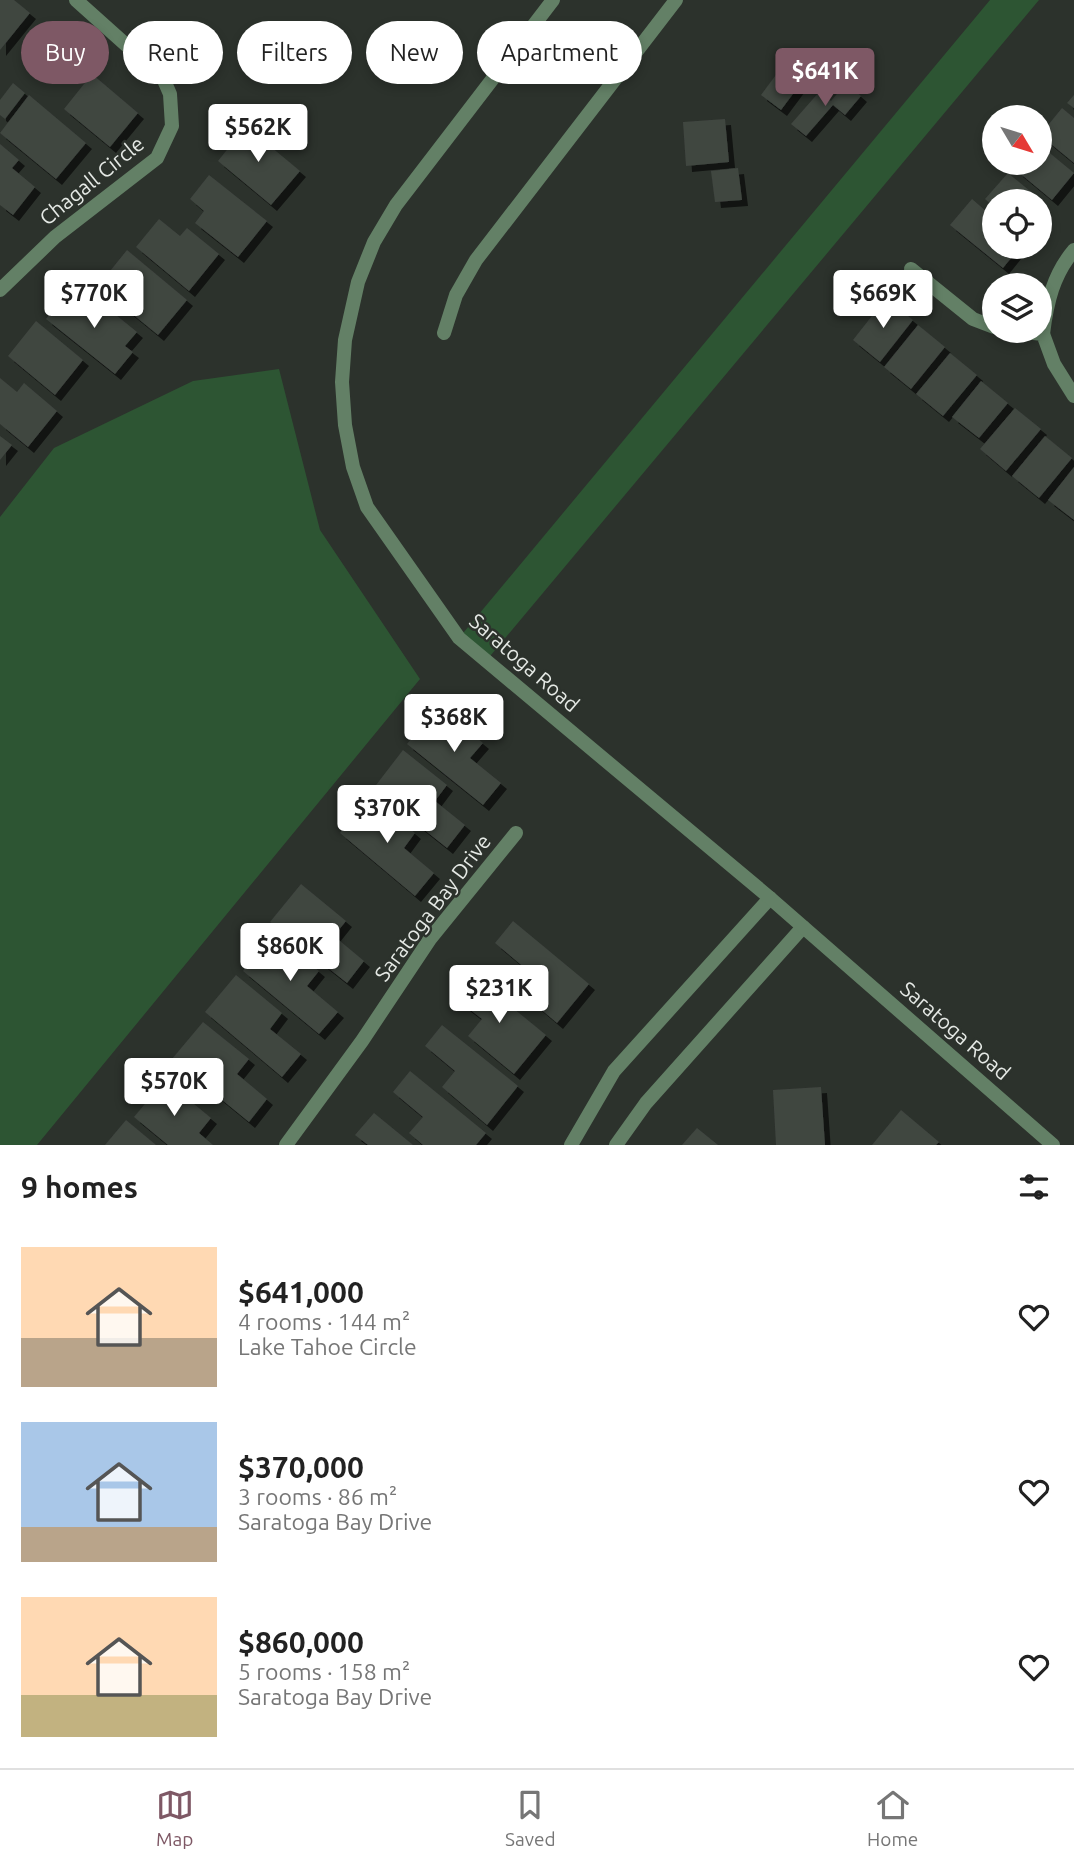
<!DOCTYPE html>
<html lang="en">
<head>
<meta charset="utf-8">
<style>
	:root { --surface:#fff; --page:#f6f6f6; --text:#222; --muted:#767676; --line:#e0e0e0; --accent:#7e5865 }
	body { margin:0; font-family:Ubuntu,sans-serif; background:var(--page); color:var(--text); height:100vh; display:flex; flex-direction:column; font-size:26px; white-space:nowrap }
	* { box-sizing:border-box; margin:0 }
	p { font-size:23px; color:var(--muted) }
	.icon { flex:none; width:38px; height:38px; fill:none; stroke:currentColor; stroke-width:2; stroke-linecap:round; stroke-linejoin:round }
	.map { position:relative; height:1145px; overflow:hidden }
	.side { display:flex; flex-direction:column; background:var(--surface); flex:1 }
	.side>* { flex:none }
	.top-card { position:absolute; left:21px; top:21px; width:700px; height:63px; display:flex; gap:14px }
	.needle { width:46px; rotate:128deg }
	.buttons { position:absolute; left:982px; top:105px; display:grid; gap:14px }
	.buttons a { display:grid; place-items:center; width:70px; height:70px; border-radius:50%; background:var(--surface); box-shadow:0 4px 10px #0003; font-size:35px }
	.price { position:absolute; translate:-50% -60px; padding:0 16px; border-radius:7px; background:#fff; color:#222; font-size:23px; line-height:46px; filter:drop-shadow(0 2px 4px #0008) }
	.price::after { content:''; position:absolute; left:50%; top:42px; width:21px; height:16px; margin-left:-10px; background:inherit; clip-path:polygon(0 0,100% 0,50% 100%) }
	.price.on { background:var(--accent); color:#fff }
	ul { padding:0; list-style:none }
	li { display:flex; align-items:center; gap:21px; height:175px; padding:0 21px }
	li span { display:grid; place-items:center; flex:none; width:196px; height:140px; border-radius:0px; color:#555 }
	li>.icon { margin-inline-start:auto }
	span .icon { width:84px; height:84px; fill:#fffc; stroke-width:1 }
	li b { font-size:30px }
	h2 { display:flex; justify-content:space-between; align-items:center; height:84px; padding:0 21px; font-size:30px }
	.tag { padding:0 24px; border-radius:32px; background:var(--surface); box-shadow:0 4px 10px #0003; font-size:24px; line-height:63px }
	.tag.on { background:var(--accent); color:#fff }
	.dock { display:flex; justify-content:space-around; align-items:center; height:98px; border-top:2px solid var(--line); background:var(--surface); font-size:19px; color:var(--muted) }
	.dock a { display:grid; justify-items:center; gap:4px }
	.dock .on { color:var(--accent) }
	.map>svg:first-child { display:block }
</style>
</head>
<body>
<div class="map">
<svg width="1074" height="1145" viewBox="0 0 1074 1145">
	<defs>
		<filter id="shadow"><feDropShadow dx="6" dy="6" stdDeviation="0" flood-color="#0009"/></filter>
	</defs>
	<rect width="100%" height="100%" fill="#2c322c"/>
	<g fill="#2d5533">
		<path d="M 990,0 L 1039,0 L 486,661 L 459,638 Z"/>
		<path d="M 279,369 L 320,530 L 420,679 L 37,1145 L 0,1145 L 0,517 L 54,448 L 193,381 Z"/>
	</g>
	<g fill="#404641" filter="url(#shadow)">
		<path d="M 0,0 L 14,0 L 30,13 L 0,50 Z"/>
		<path d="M 796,48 L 816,63 L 781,110 L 761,95 Z"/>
		<path d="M 92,74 L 138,113 L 110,147 L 64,109 Z"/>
		<path d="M 13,83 L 25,93 L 5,119 L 0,115 L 0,100 Z"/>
		<path d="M 846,83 L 861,96 L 845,115 L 833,105 L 806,136 L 791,124 L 820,91 L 831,101 Z"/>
		<path d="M 29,95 L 86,143 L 56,179 L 0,133 Z"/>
		<path d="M 1074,95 L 1074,108 L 1067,103 Z"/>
		<path d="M 1062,108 L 1074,118 L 1074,163 L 1040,135 Z"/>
		<path d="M 725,119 L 729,162 L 686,166 L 683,122 Z"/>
		<path d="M 241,122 L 300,171 L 271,205 L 218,161 L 230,146 L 224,142 Z"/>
		<path d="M 0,144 L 19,160 L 12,168 L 35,187 L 13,215 L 0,205 Z"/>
		<path d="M 1040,145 L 1074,173 L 1052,200 L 1017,171 L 1024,163 L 1040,163 Z"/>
		<path d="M 738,168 L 742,200 L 715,202 L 711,171 Z"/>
		<path d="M 1008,173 L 1042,201 L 994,201 L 994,207 L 985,199 Z"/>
		<path d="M 209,175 L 267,221 L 238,257 L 195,223 L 204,211 L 190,199 Z"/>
		<path d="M 972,199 L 994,218 L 994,247 L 1020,247 L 1003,268 L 950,225 Z"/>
		<path d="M 159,219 L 180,236 L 187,228 L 219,254 L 189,291 L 136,247 Z"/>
		<path d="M 127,250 L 187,300 L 158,335 L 98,286 Z"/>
		<path d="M 69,290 L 89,306 L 95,298 L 137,332 L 125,346 L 133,352 L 115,374 L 46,319 Z"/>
		<path d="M 886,298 L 913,320 L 880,362 L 853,340 Z"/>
		<path d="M 36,321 L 83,360 L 55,395 L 8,356 Z"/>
		<path d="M 918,325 L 945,347 L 911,389 L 884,367 Z"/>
		<path d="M 950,353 L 977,375 L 943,416 L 916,394 Z"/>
		<path d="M 0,378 L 17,392 L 24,383 L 57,411 L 28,447 L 0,424 Z"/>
		<path d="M 981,381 L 1008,403 L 979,438 L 952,417 Z"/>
		<path d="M 1015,408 L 1041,429 L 1006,471 L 980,449 Z"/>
		<path d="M 0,436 L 12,445 L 0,460 Z"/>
		<path d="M 1045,436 L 1072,458 L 1039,498 L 1012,476 Z"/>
		<path d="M 1074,467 L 1074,520 L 1048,500 Z"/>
		<path d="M 438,706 L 483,743 L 470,758 L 501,783 L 483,805 L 407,744 Z"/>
		<path d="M 403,750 L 447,785 L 435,801 L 465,825 L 447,848 L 373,789 Z"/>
		<path d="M 371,796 L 415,833 L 404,848 L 434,873 L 415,896 L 340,833 Z"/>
		<path d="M 301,884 L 346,921 L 334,936 L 364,961 L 347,983 L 270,922 Z"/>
		<path d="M 513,921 L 589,984 L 557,1023 L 512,985 L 526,969 L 495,943 Z"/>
		<path d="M 274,934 L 319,971 L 307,986 L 338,1012 L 319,1034 L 243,971 Z"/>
		<path d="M 470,973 L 546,1035 L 514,1074 L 468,1036 L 482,1019 L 451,995 Z"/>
		<path d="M 236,975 L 282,1013 L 270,1029 L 301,1054 L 282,1077 L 205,1012 Z"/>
		<path d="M 203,1022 L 249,1059 L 237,1074 L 267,1099 L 249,1122 L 172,1059 Z"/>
		<path d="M 442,1025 L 518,1086 L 487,1125 L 442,1087 L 455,1071 L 425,1046 Z"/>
		<path d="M 410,1071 L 486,1133 L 476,1145 L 423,1145 L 409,1133 L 423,1117 L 393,1092 Z"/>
		<path d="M 165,1080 L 211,1118 L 199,1133 L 213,1145 L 168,1145 L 134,1117 Z"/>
		<path d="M 821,1087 L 825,1145 L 776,1145 L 773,1090 Z"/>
		<path d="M 901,1110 L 939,1142 L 936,1145 L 872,1145 Z"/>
		<path d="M 374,1113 L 413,1145 L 368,1145 L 355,1135 Z"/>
		<path d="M 126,1120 L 156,1145 L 105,1145 Z"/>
		<path d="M 697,1128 L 718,1145 L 682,1145 Z"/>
	</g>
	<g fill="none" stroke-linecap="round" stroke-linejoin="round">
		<path stroke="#638066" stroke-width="14" d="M 444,333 L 456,295 L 476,260 L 676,0"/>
		<g stroke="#638066" stroke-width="14">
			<path d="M 911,269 L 973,319 L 994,327"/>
			<path d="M 0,290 L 55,237 L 157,158 L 172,126 L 170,94 L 163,78 L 76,0"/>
			<path d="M 1013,331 L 1043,334 L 1054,364 L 1074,396"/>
			<path d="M 1043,334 C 1047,302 1053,275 1074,250"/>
			<path d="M 286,1145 L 362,1041 L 430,939 L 516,833"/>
			<path d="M 571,1145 L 614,1071 L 770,898"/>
			<path d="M 616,1145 L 646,1103 L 803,927"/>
		</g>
		<path stroke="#638066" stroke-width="14" d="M 553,0 L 396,205 L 374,242 L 358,282 L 345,340 L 342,382 L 345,425 L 353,467 L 367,507 L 459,638 L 770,898 L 1053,1145"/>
	</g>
	<g text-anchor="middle" stroke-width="5" stroke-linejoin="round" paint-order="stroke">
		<g font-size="21" fill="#e5e9e5" stroke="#2c322c">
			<text transform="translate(92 181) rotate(-39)" y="7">Chagall Circle</text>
			<text transform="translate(524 663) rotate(41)" y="7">Saratoga Road</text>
			<text transform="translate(433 908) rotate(-53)" y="7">Saratoga Bay Drive</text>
			<text transform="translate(955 1031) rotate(41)" y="7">Saratoga Road</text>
		</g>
	</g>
</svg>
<div class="buttons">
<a><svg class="needle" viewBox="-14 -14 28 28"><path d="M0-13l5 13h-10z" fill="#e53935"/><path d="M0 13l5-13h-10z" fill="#767676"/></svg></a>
<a><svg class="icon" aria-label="locate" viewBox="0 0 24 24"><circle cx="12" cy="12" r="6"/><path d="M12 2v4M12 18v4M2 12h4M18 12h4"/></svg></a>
<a><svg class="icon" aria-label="layers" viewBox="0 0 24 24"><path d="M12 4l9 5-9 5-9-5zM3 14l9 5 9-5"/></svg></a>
</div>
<b class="price on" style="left:825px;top:108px">$641K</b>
<b class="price" style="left:258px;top:164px">$562K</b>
<b class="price" style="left:94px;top:330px">$770K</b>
<b class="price" style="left:883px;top:330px">$669K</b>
<b class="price" style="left:454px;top:754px">$368K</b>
<b class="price" style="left:387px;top:845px">$370K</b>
<b class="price" style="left:290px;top:983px">$860K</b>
<b class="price" style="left:499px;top:1025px">$231K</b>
<b class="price" style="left:174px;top:1118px">$570K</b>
<div class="top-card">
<a class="tag on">Buy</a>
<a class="tag">Rent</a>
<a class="tag">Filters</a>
<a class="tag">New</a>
<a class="tag">Apartment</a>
</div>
</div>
<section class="side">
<h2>9 homes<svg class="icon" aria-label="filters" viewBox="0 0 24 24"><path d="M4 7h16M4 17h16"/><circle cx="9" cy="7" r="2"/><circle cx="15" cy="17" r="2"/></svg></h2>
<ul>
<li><span style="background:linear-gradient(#ffd9b3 65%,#b9a48a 0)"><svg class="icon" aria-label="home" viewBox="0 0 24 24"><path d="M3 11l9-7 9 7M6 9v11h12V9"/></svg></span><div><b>$641,000</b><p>4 rooms · 144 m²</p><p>Lake Tahoe Circle</p></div><svg class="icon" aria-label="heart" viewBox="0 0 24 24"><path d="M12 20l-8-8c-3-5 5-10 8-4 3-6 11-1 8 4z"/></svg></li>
<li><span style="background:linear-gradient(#a9c7e8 75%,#b9a48a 0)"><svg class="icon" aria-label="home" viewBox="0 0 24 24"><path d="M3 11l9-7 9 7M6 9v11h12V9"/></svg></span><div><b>$370,000</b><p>3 rooms · 86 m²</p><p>Saratoga Bay Drive</p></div><svg class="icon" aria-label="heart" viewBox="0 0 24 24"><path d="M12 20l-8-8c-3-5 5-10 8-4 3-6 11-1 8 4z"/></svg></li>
<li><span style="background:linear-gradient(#ffd9b3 70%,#c2b280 0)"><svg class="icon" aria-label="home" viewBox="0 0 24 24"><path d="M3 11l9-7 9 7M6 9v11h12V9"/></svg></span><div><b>$860,000</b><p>5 rooms · 158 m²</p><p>Saratoga Bay Drive</p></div><svg class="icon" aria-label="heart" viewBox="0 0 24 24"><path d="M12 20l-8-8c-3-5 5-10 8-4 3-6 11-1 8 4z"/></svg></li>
</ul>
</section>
<nav class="dock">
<a class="on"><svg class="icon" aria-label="map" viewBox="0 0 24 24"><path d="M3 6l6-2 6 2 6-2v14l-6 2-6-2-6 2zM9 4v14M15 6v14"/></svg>Map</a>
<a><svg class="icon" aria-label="saved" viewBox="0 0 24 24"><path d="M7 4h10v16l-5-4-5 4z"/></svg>Saved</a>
<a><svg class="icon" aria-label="home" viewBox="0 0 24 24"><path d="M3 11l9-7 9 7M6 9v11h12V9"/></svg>Home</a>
</nav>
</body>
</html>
